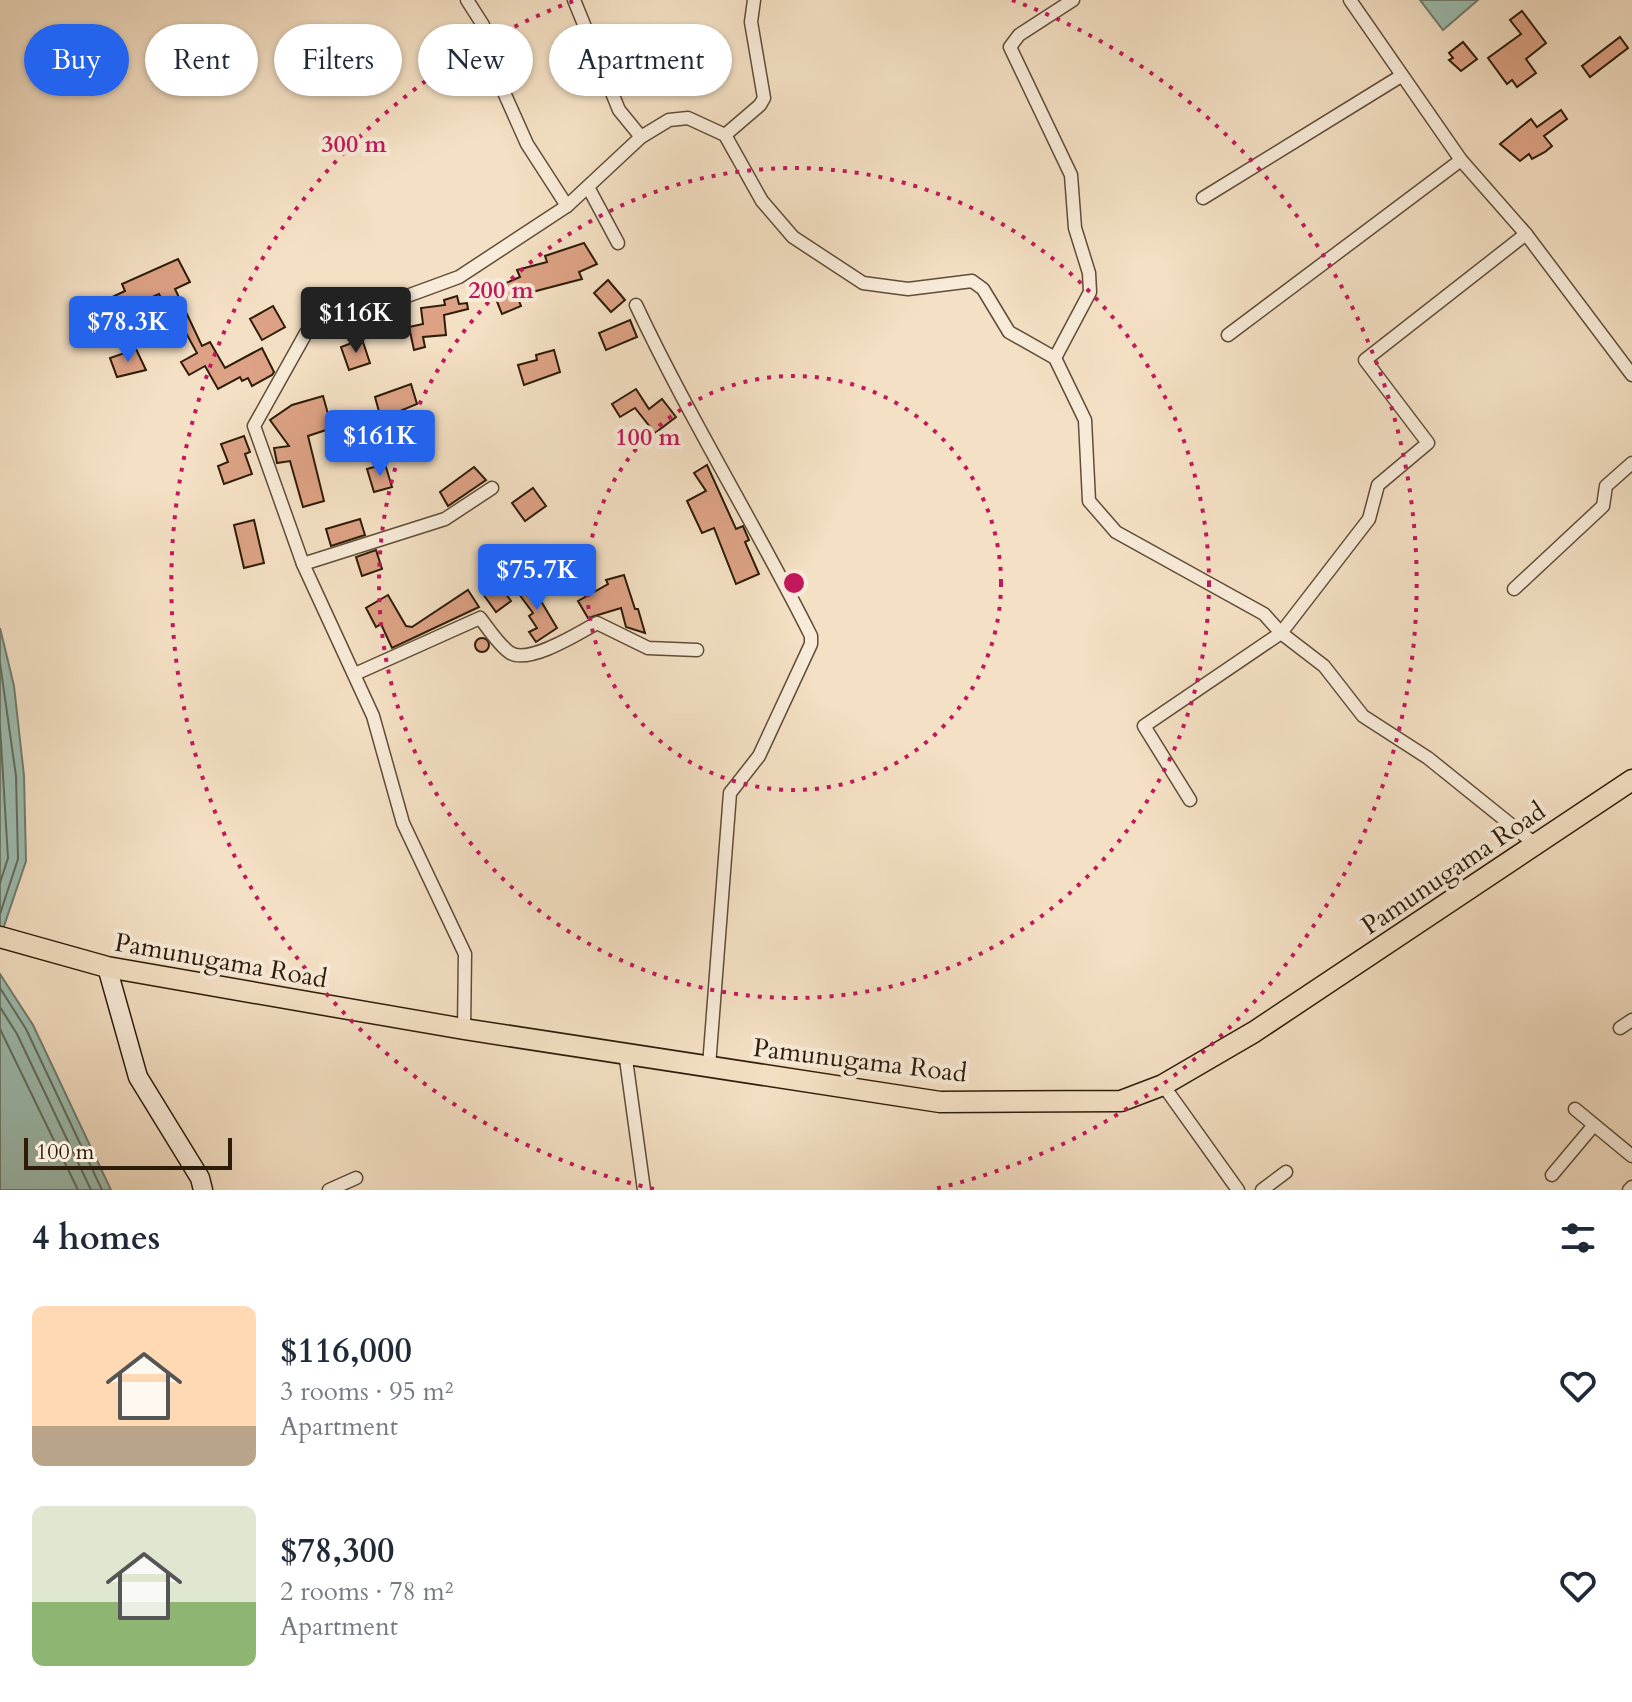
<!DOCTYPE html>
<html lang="en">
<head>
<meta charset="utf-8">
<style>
	:root { --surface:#fff; --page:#f6f6f7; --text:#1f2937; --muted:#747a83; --accent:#2563eb }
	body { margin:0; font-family:Cardo,serif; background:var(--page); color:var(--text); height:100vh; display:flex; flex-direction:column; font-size:30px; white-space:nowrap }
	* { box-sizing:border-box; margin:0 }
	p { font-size:26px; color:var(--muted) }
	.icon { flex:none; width:44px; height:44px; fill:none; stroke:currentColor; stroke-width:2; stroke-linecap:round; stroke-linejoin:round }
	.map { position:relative; height:1190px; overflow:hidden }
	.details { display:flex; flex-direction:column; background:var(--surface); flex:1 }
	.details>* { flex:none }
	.hud { position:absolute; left:24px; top:24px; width:800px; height:72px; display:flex; gap:16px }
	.scale { position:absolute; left:24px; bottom:20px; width:208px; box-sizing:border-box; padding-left:8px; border:4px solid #2d1c08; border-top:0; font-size:22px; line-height:28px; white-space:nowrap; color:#2d1c08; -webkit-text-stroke:6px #f8ebd9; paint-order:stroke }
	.price { position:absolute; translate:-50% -68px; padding:0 18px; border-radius:8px; background:var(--accent); color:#fff; font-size:26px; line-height:52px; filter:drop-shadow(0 2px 4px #0008) }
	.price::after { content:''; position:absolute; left:50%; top:48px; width:24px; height:18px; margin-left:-12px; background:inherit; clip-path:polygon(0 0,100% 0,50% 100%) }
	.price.on { background:#222; color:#fff }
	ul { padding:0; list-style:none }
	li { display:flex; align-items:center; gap:24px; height:200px; padding:0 32px }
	li span { display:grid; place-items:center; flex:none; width:224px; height:160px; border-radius:12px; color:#555 }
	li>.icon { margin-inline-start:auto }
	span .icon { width:96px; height:96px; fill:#fffc; stroke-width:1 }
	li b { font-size:34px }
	h2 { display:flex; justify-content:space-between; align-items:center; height:96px; padding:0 32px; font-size:34px }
	.tag { padding:0 28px; border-radius:36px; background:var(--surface); box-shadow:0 2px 6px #0004; font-size:28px; line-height:72px }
	.tag.on { background:var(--accent); color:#fff }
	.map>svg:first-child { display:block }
</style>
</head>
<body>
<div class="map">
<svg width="1632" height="1190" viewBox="0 0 1632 1190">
	<rect width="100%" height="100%" fill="#f4e0c4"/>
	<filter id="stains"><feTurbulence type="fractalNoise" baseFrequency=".0025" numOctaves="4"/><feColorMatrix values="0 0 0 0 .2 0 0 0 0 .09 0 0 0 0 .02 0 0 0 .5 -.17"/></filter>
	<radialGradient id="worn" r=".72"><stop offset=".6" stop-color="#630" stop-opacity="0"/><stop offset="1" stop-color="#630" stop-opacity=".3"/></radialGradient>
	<g fill="#9cbdb1" stroke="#707d6d" stroke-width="2">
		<path d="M 1420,0 L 1478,0 L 1443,30 Z"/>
		<path d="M 0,628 L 14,686 L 24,776 L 26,861 L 0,938 Z"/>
		<path d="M 0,974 L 33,1025 L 111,1190 L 0,1190 Z"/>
	</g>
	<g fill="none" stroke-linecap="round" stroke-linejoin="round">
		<g stroke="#646c5c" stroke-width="2">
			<path d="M 0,663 L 16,776 L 18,859 L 0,914"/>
			<path d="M 0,726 L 8,858 L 0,883"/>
			<path d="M 0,988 L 26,1029 L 102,1190"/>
			<path d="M 0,1007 L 17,1034 L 91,1190"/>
			<path d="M 0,1029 L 78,1190"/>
		</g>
	</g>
	<g fill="#dda285" stroke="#2d1c08" stroke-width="2">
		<path d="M 1522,11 L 1546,43 L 1526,59 L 1536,73 L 1517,87 L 1512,80 L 1507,84 L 1488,58 L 1521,34 L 1510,20 Z"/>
		<path d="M 1620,37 L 1628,48 L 1590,77 L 1582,66 Z"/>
		<path d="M 1463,42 L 1477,59 L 1461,71 L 1449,60 L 1453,58 L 1449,53 Z"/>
		<path d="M 1561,110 L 1567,119 L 1544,136 L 1552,146 L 1545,152 L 1532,159 L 1529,154 L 1520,161 L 1500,144 L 1531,119 L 1537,127 Z"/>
		<path d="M 584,243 L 597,264 L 579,272 L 582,279 L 517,296 L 521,306 L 502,314 L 492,289 L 520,277 L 517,270 L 547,262 L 545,256 Z"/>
		<path d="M 178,259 L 190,282 L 175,289 L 202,346 L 210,342 L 225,368 L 262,348 L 274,372 L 272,375 L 252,386 L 248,378 L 242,381 L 240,377 L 218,389 L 205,366 L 189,375 L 181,362 L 197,353 L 186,333 L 173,339 L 168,325 L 174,322 L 159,294 L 125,309 L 134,331 L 120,337 L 104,301 L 125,291 L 122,284 Z"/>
		<path d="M 608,280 L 625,300 L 611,312 L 594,293 Z"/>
		<path d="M 457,296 L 459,304 L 467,303 L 468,309 L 444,315 L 446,335 L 423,337 L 425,347 L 414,350 L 409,327 L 423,324 L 421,308 L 445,305 L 444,300 Z"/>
		<path d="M 273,306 L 285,327 L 262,340 L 250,319 Z"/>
		<path d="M 630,320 L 637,337 L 606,350 L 599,333 Z"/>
		<path d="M 362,339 L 370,363 L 349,370 L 341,347 Z"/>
		<path d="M 136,349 L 146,370 L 117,377 L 110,358 Z"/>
		<path d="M 554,350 L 560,372 L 524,385 L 518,365 L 537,360 L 536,355 Z"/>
		<path d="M 411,384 L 417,404 L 381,419 L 375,397 Z"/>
		<path d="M 636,389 L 649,409 L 662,399 L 676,417 L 655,433 L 635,408 L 620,417 L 612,404 Z"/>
		<path d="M 323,396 L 332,428 L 308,436 L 324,501 L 303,507 L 290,461 L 277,463 L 274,448 L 289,446 L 270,420 L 292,405 Z"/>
		<path d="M 244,436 L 250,452 L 245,454 L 252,474 L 224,484 L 218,466 L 228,462 L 221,444 Z"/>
		<path d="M 385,464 L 392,487 L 374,492 L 367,469 Z"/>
		<path d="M 707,465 L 736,529 L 743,526 L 749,540 L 745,542 L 759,574 L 736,584 L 714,528 L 702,533 L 687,501 L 706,491 L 694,473 Z"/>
		<path d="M 474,467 L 486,480 L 448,506 L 440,492 Z"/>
		<path d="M 533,488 L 546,506 L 525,521 L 512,503 Z"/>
		<path d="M 360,519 L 365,535 L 331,546 L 326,529 Z"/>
		<path d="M 254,520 L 264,563 L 244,568 L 234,525 Z"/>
		<path d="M 376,550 L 382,569 L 362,576 L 356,557 Z"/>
		<path d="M 624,575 L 635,609 L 638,609 L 645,633 L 626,627 L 621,608 L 588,618 L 578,601 L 608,584 L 606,580 Z"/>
		<path d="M 529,581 L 557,628 L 536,642 L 529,632 L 537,628 L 529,616 L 533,613 L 516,590 Z"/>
		<path d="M 498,583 L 511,601 L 496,612 L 483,594 Z"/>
		<path d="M 468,590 L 479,607 L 392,648 L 381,624 L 376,627 L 366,608 L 388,595 L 406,626 L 412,627 Z"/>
		<circle cx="482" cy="645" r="7"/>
	</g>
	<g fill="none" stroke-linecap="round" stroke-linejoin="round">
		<g stroke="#5f4d37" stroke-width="15">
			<g id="street">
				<path d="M 467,0 L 483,25 L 494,70 L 527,144 L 567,206"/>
				<path d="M 574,0 L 619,110 L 641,137"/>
				<path d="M 1350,0 L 1461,160 L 1526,234 L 1632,375"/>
				<path d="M 725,135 L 760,105 L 764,98 L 751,22 L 754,0"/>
				<path d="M 588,187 L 618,243"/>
				<path d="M 1203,198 L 1401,76"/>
				<path d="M 636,305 C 689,418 755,524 811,636 L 811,644 L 759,756 L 730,793 L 709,1066"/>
				<path d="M 1228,335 L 1461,160"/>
				<path d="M 1055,358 L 1090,292 L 1089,273 L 1075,228 L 1071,175 L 1010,47 L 1019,35 L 1073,0"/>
				<path d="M 303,564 L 445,519 L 492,488"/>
				<path d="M 1514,589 L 1603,506 L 1606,486 L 1632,463"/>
				<path d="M 355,674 L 480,618 C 488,628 498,644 509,652 C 527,666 579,633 597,623 L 648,648 L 697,650"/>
				<path d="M 1190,800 L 1144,726 L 1281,633 L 1369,519 L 1378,485 L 1428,443 L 1365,360 L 1526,234"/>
				<path d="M 1620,1028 L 1632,1020"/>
				<path d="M 464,1029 L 465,954 L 403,823 L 373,716 L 303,564 L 254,426 L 306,333 L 459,277 L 567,206 L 641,137 L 669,120 L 688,118 L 725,135 L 762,201 L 793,237 L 863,283 L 908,289 L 972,281 L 983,289 L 1009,332 L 1055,358 L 1085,420 L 1089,501 L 1116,532 L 1264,614 L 1281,633 L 1324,666 L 1363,716 L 1428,758 L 1535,844"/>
				<path d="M 625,1052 L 644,1190"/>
				<path d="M 1163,1085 L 1238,1190"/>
				<path d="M 1575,1109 L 1632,1156"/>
				<path d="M 1552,1175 L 1594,1125"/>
				<path d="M 329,1190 L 356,1178"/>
				<path d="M 1262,1190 L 1286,1172"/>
				<path d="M 1629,1190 L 1632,1187"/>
			</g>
		</g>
		<g stroke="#2d1c08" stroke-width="21">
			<path id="secondary" d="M 107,967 L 138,1077 L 200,1178 L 203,1190"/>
		</g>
		<g stroke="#2d1c08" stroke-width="23">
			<path id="primary" d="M 0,937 L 107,967 L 279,997 L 464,1029 L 940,1102 L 1121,1101 L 1163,1085 L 1254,1032 L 1632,780"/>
		</g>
		<use href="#street" stroke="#f8ebd9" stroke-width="12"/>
		<use href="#secondary" stroke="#f8ebd9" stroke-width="18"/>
		<use href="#primary" stroke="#f4e0c4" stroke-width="20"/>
	</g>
	<g fill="none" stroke="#c2185b" stroke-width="4" stroke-dasharray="4 8">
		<circle cx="794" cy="583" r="207"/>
		<circle cx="794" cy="583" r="415"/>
		<path d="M654 1189A622 622 0 0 1 576 0M1012 0A622 622 0 0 1 934 1189"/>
	</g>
	<g text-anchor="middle" stroke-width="8" stroke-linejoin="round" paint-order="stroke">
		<g font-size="26" fill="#2d1c08" stroke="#f8ebd9">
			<text transform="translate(1453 868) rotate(-34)" y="9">Pamunugama Road</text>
			<text transform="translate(221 960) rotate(10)" y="9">Pamunugama Road</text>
			<text transform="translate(860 1060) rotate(7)" y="9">Pamunugama Road</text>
		</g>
	</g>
	<circle cx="794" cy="583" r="12" fill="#c2185b" stroke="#f8ebd9" stroke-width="4"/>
	<g font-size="24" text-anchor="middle" font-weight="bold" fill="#c2185b" stroke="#f8ebd9" stroke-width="8" stroke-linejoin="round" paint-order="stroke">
		<text x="354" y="152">300 m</text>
		<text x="501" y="298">200 m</text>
		<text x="648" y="445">100 m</text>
	</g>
	<rect width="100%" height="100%" filter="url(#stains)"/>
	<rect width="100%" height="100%" fill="url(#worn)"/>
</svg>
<div class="scale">100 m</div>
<b class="price on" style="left:356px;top:355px">$116K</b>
<b class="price" style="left:128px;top:364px">$78.3K</b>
<b class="price" style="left:380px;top:478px">$161K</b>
<b class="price" style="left:537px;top:612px">$75.7K</b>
<div class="hud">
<a class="tag on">Buy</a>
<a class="tag">Rent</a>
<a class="tag">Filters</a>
<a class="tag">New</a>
<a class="tag">Apartment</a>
</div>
</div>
<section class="details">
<h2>4 homes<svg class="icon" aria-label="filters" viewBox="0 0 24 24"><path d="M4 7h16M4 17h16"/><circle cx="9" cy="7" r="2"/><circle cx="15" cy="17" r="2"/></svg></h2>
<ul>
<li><span style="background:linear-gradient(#ffd9b3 75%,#b9a48a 0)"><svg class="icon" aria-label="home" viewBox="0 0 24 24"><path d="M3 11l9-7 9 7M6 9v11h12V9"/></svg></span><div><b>$116,000</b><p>3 rooms · 95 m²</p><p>Apartment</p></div><svg class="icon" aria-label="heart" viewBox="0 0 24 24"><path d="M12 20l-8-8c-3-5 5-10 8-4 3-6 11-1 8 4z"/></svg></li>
<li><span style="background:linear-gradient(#dfe7d0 60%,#8fb573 0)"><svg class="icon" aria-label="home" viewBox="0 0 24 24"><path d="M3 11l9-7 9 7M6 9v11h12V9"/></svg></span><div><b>$78,300</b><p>2 rooms · 78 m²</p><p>Apartment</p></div><svg class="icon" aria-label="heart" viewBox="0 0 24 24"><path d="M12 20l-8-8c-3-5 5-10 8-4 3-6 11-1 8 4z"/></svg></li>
</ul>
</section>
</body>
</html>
